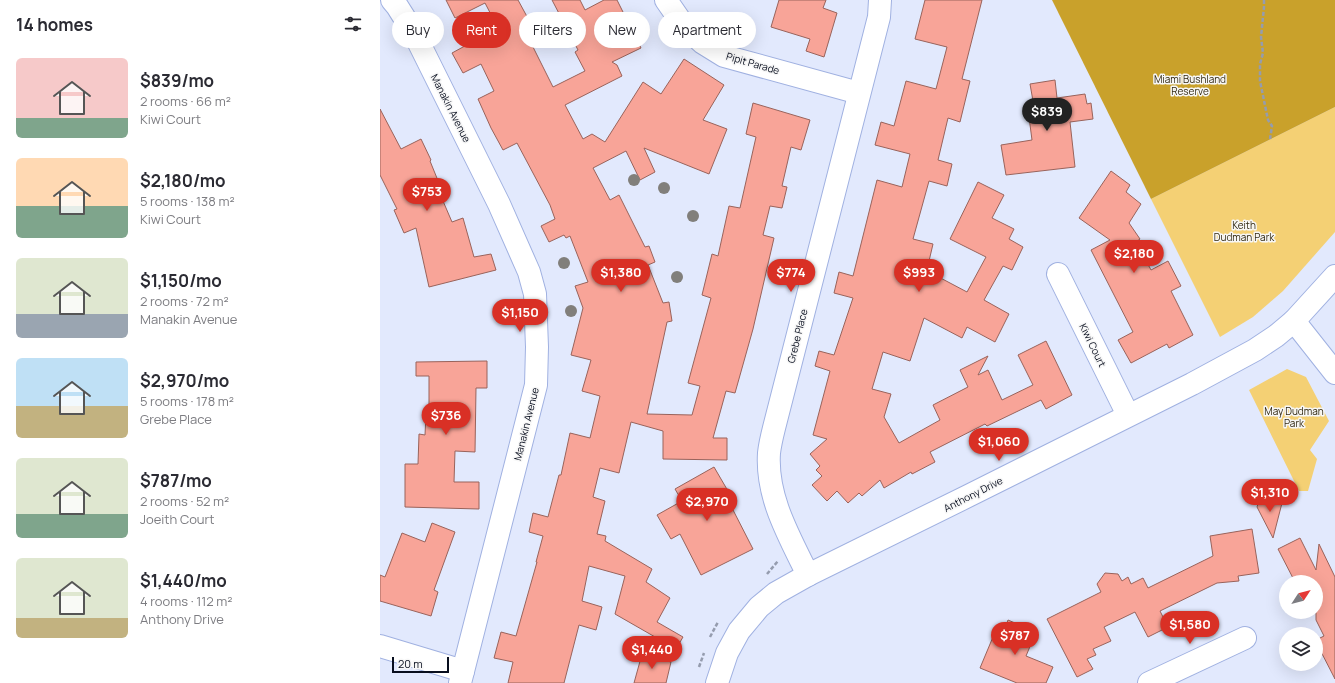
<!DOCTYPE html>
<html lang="en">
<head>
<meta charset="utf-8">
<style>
	:root { --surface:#fff; --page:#f2f2f3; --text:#2b2b33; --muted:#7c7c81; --accent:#d93025 }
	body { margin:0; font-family:Manrope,sans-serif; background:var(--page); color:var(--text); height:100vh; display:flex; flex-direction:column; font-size:15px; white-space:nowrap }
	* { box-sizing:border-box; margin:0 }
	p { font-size:13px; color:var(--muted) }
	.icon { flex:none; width:22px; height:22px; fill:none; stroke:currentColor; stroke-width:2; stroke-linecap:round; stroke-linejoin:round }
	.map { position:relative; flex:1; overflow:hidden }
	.side { display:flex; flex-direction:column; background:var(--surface); width:380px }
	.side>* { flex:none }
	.hud { position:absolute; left:12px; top:12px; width:380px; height:36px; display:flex; gap:8px }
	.needle { width:26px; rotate:54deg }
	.buttons { position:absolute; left:899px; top:575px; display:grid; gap:8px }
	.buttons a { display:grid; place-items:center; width:44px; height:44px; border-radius:50%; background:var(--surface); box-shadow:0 4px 16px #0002; font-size:20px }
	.scale { position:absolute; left:12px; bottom:10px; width:57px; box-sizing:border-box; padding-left:4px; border:2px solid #080e1e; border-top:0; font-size:11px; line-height:14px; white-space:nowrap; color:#080e1e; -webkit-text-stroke:3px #f7f7f7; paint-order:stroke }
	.price { position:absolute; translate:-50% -34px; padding:0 9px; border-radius:14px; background:var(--accent); color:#fff; font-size:13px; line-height:26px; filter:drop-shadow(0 1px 2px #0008) }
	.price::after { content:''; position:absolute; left:50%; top:24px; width:12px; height:9px; margin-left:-6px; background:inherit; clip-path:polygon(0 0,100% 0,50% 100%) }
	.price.selected { background:#222; color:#fff }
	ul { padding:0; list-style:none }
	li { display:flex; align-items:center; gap:12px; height:100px; padding:0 16px }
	li span { display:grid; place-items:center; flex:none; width:112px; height:80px; border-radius:6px; color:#555 }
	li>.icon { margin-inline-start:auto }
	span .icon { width:48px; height:48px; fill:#fffc; stroke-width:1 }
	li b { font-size:17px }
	h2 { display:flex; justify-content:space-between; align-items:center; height:48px; padding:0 16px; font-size:17px }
	.chip { padding:0 14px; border-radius:18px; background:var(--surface); box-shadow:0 4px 16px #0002; font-size:14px; line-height:36px }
	.chip.selected { background:var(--accent); color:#fff }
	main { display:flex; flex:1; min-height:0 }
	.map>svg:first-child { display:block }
</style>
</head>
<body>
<main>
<section class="side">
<h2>14 homes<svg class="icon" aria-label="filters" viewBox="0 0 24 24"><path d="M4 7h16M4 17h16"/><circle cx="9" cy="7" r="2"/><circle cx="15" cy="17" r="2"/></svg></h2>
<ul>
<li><span style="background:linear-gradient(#f6c9c9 75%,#7fa58c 0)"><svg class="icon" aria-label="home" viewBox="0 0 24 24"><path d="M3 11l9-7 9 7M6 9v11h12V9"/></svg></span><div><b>$839/mo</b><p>2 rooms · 66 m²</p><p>Kiwi Court</p></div></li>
<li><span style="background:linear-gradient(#ffd9b3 60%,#7fa58c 0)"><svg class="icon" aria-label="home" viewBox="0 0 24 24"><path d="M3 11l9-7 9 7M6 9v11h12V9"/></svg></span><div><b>$2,180/mo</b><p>5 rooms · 138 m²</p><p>Kiwi Court</p></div></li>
<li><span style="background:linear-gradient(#dfe7d0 70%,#9aa5b1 0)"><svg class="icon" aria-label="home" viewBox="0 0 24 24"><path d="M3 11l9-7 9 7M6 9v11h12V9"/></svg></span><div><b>$1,150/mo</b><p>2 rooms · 72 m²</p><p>Manakin Avenue</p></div></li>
<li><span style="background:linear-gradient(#bfe0f5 60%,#c2b280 0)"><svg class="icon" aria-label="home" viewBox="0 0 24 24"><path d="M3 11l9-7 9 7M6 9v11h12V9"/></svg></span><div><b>$2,970/mo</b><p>5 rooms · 178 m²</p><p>Grebe Place</p></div></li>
<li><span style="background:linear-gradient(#dfe7d0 70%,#7fa58c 0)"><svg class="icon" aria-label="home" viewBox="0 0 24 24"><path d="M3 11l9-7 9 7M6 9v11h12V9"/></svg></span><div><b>$787/mo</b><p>2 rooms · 52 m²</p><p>Joeith Court</p></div></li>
<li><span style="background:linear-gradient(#dfe7d0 75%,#c2b280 0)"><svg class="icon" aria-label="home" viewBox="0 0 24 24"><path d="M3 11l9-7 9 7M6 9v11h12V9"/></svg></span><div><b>$1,440/mo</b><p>4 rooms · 112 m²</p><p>Anthony Drive</p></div></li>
</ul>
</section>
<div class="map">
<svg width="955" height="683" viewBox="0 0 955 683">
	<rect width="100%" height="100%" fill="#e2e9fd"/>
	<g fill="#f4d074">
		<path d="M 955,107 L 955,232 L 903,291 L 873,317 L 840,337 L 771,199 Z"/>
		<path d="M 907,369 L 926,377 L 949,421 L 930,450 L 937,459 L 928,491 L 919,491 L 869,390 Z"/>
	</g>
	<path fill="#c9a12b" d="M 672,0 L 955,0 L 955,107 L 771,199 Z"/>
	<g fill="#f8a498" stroke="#99635b">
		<path d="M 66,0 L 138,0 L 157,35 L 149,39 L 173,87 L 205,71 L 195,52 L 198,50 L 172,0 L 200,0 L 205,10 L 224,0 L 237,0 L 261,48 L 232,62 L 237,65 L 242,76 L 185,105 L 203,139 L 212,134 L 225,142 L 263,82 L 281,94 L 304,59 L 344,85 L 323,120 L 347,129 L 329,174 L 264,148 L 275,172 L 260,180 L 246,151 L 213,168 L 230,200 L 239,195 L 265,247 L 269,246 L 275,262 L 268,265 L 283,303 L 289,302 L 292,321 L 287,322 L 267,414 L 312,415 L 320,386 L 308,383 L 331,298 L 322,295 L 332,254 L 338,256 L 349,206 L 360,208 L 376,137 L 366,134 L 373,103 L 430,120 L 421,150 L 411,147 L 402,186 L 407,187 L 402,208 L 390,206 L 383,235 L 394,238 L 373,329 L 355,393 L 346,391 L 333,438 L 347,438 L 347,460 L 283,459 L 283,431 L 251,422 L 239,473 L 220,468 L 213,497 L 225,501 L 217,534 L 226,536 L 225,541 L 272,569 L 266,582 L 290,598 L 277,622 L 303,637 L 296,649 L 235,614 L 245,576 L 209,566 L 202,601 L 222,607 L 216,630 L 199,625 L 184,683 L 128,683 L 133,662 L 114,658 L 121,632 L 136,636 L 157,562 L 156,562 L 163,536 L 149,532 L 153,513 L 168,517 L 179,475 L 181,475 L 190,433 L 210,438 L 220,396 L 202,391 L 211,360 L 191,355 L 203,308 L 195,286 L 208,282 L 190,236 L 186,238 L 184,235 L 169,242 L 161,226 L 175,219 L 170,205 L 137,143 L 123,150 L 111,128 L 98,99 L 114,91 L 101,64 L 83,73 L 72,53 L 118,28 L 105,3 L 75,18 Z"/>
		<path d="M 399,0 L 446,0 L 443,8 L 457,13 L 444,57 L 426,51 L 430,39 L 391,27 Z"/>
		<path d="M 545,0 L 602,0 L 582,79 L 590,81 L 580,122 L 568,118 L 558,160 L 572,164 L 567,186 L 549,181 L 533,239 L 553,244 L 546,274 L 551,276 L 553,274 L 587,292 L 606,257 L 570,239 L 598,182 L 624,195 L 612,218 L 634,229 L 629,239 L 643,247 L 632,270 L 623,266 L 604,300 L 629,314 L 615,342 L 587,327 L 582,338 L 544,318 L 530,361 L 503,352 L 492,389 L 511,394 L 504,417 L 519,443 L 560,420 L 553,405 L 588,387 L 580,370 L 608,356 L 598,375 L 608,370 L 622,400 L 653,385 L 638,355 L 666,341 L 692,395 L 666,409 L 661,400 L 607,426 L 605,424 L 550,452 L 555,462 L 532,474 L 531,472 L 504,488 L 500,480 L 482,496 L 479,493 L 468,503 L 457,491 L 447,501 L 432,485 L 442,476 L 436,470 L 440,466 L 430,454 L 447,439 L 433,435 L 450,371 L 435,366 L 439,351 L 454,355 L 473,298 L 454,293 L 459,272 L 473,276 L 497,180 L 522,187 L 530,154 L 495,145 L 501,122 L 514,126 L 526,81 L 556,89 L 567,47 L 535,39 Z"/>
		<path d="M 675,80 L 677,98 L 705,94 L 707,104 L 711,103 L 713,119 L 690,122 L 695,167 L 626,175 L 621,145 L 652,140 L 647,102 L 653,101 L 650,84 Z"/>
		<path d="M 0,109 L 21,149 L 41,139 L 51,160 L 50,161 L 63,193 L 60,194 L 72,222 L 83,218 L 94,257 L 111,254 L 116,270 L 49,287 L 36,228 L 24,233 L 14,210 L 17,209 L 0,175 Z"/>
		<path d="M 731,171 L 750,185 L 746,192 L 761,204 L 749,223 L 760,239 L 756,242 L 771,270 L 788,261 L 801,286 L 791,291 L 813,335 L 789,348 L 787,344 L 751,363 L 738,340 L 753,332 L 711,250 L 730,240 L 699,218 Z"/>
		<path d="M 107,361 L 107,388 L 96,388 L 95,452 L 75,451 L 74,482 L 99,482 L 99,509 L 25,507 L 25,464 L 38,464 L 39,434 L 45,435 L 46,414 L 49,414 L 49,376 L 36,376 L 36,362 Z"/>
		<path d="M 334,467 L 355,503 L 351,506 L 373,549 L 321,575 L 300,534 L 291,539 L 277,515 L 302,501 L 295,489 Z"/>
		<path d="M 880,497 L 902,503 L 893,538 L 877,507 Z"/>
		<path d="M 52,523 L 75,532 L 54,590 L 58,592 L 51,616 L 0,601 L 0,575 L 5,577 L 22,533 L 45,542 Z"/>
		<path d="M 872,529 L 879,573 L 858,576 L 859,581 L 837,583 L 780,611 L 788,627 L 768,637 L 755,612 L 724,627 L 731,641 L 713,649 L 716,655 L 707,659 L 713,669 L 697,677 L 667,619 L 721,592 L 717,584 L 725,573 L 738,574 L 742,581 L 748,577 L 751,584 L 763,578 L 768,588 L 833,556 L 830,536 Z"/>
		<path d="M 920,538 L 936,570 L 939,544 L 955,577 L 955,679 L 936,642 L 936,640 L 944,636 L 936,620 L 936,582 L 915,582 L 898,549 Z"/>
		<path d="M 628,620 L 656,632 L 646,656 L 673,667 L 666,683 L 637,683 L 600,668 L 618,625 L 625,628 Z"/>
		<path d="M 262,654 L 291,662 L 286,683 L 254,683 Z"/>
	</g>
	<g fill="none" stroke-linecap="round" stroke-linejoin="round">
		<g stroke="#a0b1e1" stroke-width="24">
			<g id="minor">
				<path d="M 12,0 L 17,6 L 34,33 L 119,204 L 149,272 L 155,294 L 157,347 L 156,385 L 80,683"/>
				<path d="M 286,0 L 304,26 L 323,43 L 344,56 L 479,93"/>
				<path d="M 678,274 L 748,415"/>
				<path d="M 914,321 L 955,373"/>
				<path d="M 428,575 C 409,536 386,497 389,453 C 390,444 392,436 394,428 L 499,17 L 500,0"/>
				<path d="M 0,646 L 83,671"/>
				<path d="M 337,683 L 347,653 L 359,631 L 379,607 L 396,593 L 428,575 L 588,496 L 812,384 L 875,350 L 896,336 L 914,321 L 955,276"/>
				<path d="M 769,683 L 865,638"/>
			</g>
		</g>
		<g stroke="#959cae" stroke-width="2.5" stroke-dasharray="4 2" stroke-linecap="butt">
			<path d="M 884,0 L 884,7 L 881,37 L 883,53 L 880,64 L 880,81 L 888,120 L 892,126 L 890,139"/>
			<path d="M 387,574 L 398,561"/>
			<path d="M 330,637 L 338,622"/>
			<path d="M 319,667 L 324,653"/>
		</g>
		<use href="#minor" stroke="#fff" stroke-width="22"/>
	</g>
	<g fill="#817f7b">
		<circle cx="254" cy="180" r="6"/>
		<circle cx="284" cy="188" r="6"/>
		<circle cx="313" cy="216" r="6"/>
		<circle cx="184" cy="263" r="6"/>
		<circle cx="297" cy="277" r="6"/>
		<circle cx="191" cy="311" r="6"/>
	</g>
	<g text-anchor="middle" stroke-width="3" stroke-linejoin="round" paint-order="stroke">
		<g font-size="10" fill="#080e1e" stroke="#f7f7f7">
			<text transform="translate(373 63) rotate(16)" y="4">Pipit Parade</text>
			<text transform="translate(71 108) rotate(63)" y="4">Manakin Avenue</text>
			<text transform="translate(417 336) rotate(-76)" y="4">Grebe Place</text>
			<text transform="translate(713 345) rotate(64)" y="4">Kiwi Court</text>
			<text transform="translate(146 424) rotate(-76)" y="4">Manakin Avenue</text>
			<text transform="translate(593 494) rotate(-27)" y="4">Anthony Drive</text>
		</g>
		<g font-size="10" fill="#322911" stroke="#f7f7f7">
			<text x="810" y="83">Miami Bushland<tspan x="810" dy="12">Reserve</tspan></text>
			<text x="864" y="229">Keith<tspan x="864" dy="12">Dudman Park</tspan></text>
			<text x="914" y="415">May Dudman<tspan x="914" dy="12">Park</tspan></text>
		</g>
	</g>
</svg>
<div class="buttons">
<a><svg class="needle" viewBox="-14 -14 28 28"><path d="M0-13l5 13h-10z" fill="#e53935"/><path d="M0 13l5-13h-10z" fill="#7c7c81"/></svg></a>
<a><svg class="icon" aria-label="layers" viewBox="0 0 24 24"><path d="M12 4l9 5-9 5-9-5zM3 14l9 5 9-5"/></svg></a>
</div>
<div class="scale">20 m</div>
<b class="price selected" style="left:667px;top:132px">$839</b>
<b class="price" style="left:47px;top:212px">$753</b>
<b class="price" style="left:754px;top:274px">$2,180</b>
<b class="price" style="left:241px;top:293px">$1,380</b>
<b class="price" style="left:411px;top:293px">$774</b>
<b class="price" style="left:539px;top:293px">$993</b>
<b class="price" style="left:140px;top:333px">$1,150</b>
<b class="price" style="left:66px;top:436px">$736</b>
<b class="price" style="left:619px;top:462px">$1,060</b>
<b class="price" style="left:890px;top:513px">$1,310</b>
<b class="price" style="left:327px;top:522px">$2,970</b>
<b class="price" style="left:810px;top:645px">$1,580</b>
<b class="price" style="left:635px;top:656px">$787</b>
<b class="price" style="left:272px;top:670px">$1,440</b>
<div class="hud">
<a class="chip">Buy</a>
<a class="chip selected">Rent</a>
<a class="chip">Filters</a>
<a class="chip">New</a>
<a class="chip">Apartment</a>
</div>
</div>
</main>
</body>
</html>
